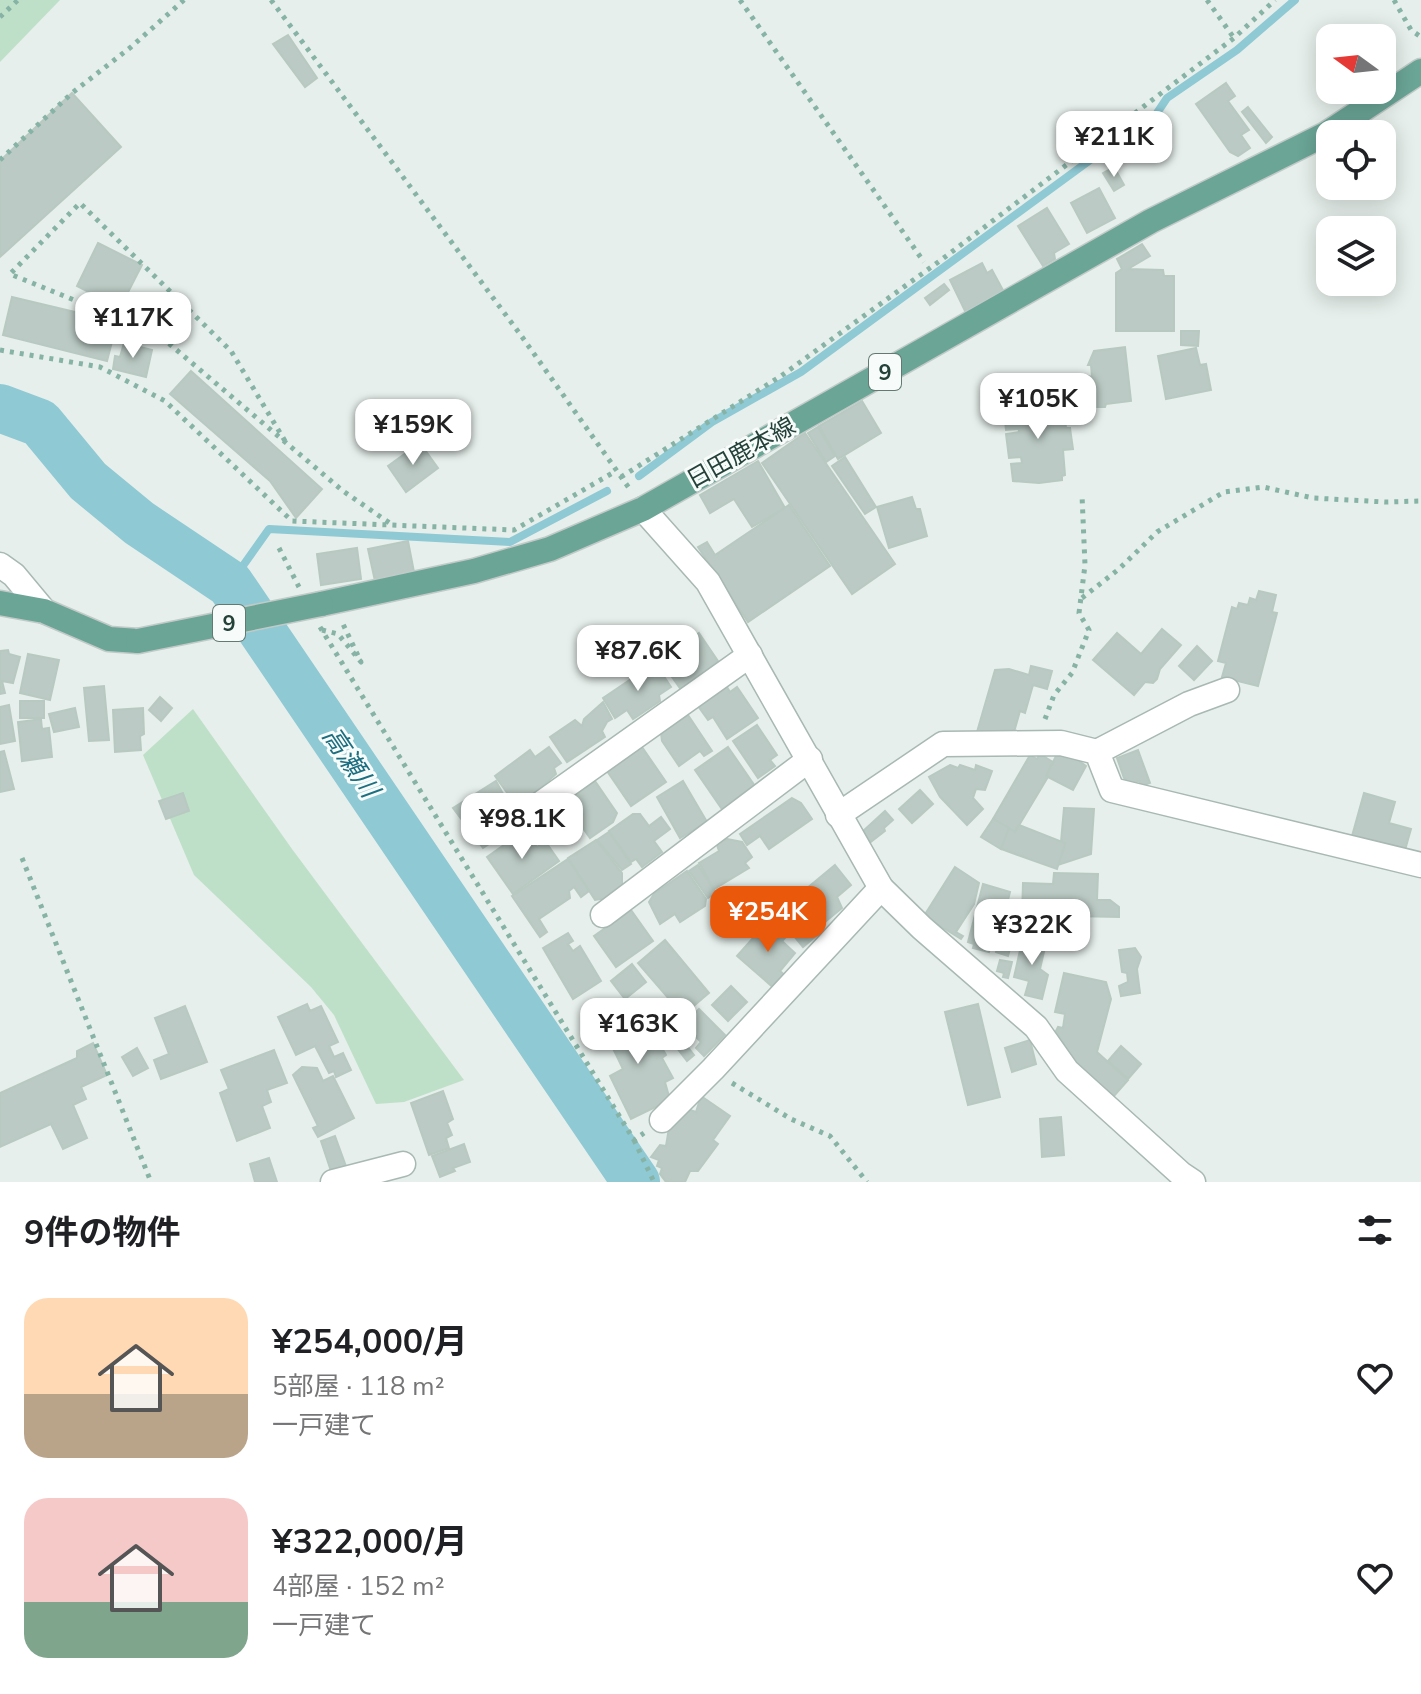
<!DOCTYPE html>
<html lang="ja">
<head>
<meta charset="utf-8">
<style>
	:root { --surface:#fff; --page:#f2f2f2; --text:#202124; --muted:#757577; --accent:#ea580c }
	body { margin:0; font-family:"Nunito Sans","Noto Sans JP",sans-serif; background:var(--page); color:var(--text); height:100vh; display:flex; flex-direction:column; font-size:30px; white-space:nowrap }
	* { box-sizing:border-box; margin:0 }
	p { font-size:26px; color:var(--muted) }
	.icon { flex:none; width:44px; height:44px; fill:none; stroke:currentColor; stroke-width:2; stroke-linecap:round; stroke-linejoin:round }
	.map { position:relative; height:1182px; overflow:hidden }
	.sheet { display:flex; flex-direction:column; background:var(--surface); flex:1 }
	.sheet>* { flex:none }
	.needle { width:52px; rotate:285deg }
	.buttons { position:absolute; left:1316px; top:24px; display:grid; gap:16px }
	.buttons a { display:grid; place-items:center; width:80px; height:80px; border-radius:16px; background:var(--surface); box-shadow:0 4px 20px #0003; font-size:40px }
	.price { position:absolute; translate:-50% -68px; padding:0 18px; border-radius:16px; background:#fff; color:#222; font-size:26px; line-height:52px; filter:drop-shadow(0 2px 4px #0008) }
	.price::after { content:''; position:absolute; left:50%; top:48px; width:24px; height:18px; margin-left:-12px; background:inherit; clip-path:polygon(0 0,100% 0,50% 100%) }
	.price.on { background:var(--accent); color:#fff }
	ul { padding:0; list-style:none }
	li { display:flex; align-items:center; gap:24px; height:200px; padding:0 24px }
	li span { display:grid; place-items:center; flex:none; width:224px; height:160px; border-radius:24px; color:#555 }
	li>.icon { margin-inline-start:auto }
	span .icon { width:96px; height:96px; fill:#fffc; stroke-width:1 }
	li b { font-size:34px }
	h2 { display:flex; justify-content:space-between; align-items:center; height:96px; padding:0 24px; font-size:34px }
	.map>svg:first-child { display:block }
</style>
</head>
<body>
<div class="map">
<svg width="1421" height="1182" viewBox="0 0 1421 1182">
	<rect width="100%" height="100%" fill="#e6efeb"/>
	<g fill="#bfe0c8">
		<path d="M 0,0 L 60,0 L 0,62 Z"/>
		<path d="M 193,709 L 292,849 L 464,1080 L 404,1102 L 376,1104 L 334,1015 L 311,987 L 194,875 L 143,755 Z"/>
	</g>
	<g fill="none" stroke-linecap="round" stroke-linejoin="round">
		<g stroke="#8ec9d4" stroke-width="8">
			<path d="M 639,476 L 712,422 L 801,372 L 1142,122 L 1155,116 L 1167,98 L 1237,50 L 1295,0"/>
			<path d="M 230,584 L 269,529 L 510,542 L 607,491"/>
		</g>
		<path stroke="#8ec9d4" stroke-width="48" d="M 0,408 L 40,423 L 88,481 L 139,523 L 230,584 L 636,1182"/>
	</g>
	<g fill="#bbcac4" stroke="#b8c9c2" stroke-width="2">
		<path d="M 288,35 L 317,78 L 305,87 L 273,44 Z"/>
		<path d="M 1226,83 L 1235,96 L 1228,101 L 1249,130 L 1241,135 L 1250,148 L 1238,156 L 1230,152 L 1196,104 Z"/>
		<path d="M 72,93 L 121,147 L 0,257 L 0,161 Z"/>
		<path d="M 1248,107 L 1272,137 L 1266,143 L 1242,112 Z"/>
		<path d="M 1114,167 L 1124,185 L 1114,191 L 1103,173 Z"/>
		<path d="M 1099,188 L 1115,218 L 1087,233 L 1071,203 Z"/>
		<path d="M 1047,208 L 1069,244 L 1054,253 L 1055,259 L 1043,266 L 1018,226 Z"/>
		<path d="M 98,243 L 142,265 L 120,308 L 77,286 Z"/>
		<path d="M 1142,244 L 1150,256 L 1128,269 L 1163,270 L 1164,276 L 1174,276 L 1174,331 L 1116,331 L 1116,273 L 1122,269 L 1117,259 Z"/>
		<path d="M 982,263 L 987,273 L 992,270 L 1004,292 L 965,311 L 950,280 Z"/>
		<path d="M 944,284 L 949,290 L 930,305 L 925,298 Z"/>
		<path d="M 12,297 L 117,322 L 107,361 L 3,335 Z"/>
		<path d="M 1181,331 L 1199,331 L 1198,346 L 1181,345 Z"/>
		<path d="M 124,343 L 152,350 L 146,377 L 113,369 L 115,356 L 120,357 Z"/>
		<path d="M 1125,347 L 1131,401 L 1106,404 L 1105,407 L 1089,407 L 1085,399 L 1088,376 L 1092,377 L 1091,365 L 1088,365 L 1094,351 Z"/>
		<path d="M 1196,348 L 1200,365 L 1206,364 L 1211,390 L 1166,399 L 1158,356 Z"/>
		<path d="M 191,371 L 322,489 L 296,518 L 270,481 L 170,394 Z"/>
		<path d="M 1025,400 L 1028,422 L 1033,422 L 1031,404 L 1063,400 L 1066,428 L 1070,428 L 1073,449 L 1063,450 L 1065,475 L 1062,476 L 1062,480 L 1039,483 L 1013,481 L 1011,464 L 1022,463 L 1021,457 L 1009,458 L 1006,434 L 1019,432 L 1019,429 L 1006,430 L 1003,402 Z"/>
		<path d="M 862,401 L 881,433 L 838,459 L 819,426 Z"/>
		<path d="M 818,427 L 835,456 L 826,462 L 808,433 Z"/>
		<path d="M 805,433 L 895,564 L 852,594 L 762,463 Z"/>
		<path d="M 420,443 L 438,468 L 406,492 L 388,466 Z"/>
		<path d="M 845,457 L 876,507 L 865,514 L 832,466 Z"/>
		<path d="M 758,461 L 785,508 L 752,527 L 734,499 L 710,513 L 700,495 Z"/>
		<path d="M 912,497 L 916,509 L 920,509 L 927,536 L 889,548 L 877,507 Z"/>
		<path d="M 789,505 L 830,566 L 748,622 L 698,547 L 707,542 L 715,555 Z"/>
		<path d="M 408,541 L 414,572 L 375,581 L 368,549 Z"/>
		<path d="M 357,548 L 361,579 L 321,585 L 317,554 Z"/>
		<path d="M 1259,591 L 1276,595 L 1272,612 L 1277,613 L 1258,686 L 1222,677 L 1226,663 L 1218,661 L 1232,607 L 1237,609 L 1239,603 L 1248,605 L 1250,598 L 1256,600 Z"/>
		<path d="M 1162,629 L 1181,645 L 1160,669 L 1157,679 L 1153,683 L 1145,682 L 1134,695 L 1093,660 L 1117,633 L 1141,654 Z"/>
		<path d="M 699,633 L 718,661 L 682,691 L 660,660 Z"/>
		<path d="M 1197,646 L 1212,661 L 1194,680 L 1179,666 Z"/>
		<path d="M 8,650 L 9,654 L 20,657 L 13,683 L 2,681 L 5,693 L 0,694 L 0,651 Z"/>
		<path d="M 28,654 L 59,660 L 50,700 L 20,693 Z"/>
		<path d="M 655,663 L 671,687 L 659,695 L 660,701 L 633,719 L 627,710 L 615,718 L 603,698 Z"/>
		<path d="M 1031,666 L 1052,671 L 1047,689 L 1033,685 L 1025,713 L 1020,711 L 1014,732 L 977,732 L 995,670 L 1009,669 L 1029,675 Z"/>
		<path d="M 104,686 L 109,740 L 89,741 L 84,688 Z"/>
		<path d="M 727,687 L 730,692 L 737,687 L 758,718 L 727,739 L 713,717 L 708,720 L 698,706 Z"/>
		<path d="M 160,697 L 172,708 L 161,721 L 149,710 Z"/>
		<rect x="20" y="701" width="24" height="17"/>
		<path d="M 603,702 L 612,719 L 607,722 L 602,731 L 605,737 L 567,762 L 550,737 L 575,720 L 582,726 L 584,719 Z"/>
		<path d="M 9,705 L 15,741 L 0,744 L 0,707 Z"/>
		<path d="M 75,708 L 79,727 L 54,732 L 49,714 Z"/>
		<path d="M 143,708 L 144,734 L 140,736 L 141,750 L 115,752 L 113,710 Z"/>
		<path d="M 688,715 L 712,751 L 704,756 L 700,751 L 679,766 L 662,741 L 661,733 Z"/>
		<path d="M 41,719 L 42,729 L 49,728 L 52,757 L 22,761 L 18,722 Z"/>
		<path d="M 757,725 L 777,755 L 770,760 L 775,766 L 758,778 L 733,741 Z"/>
		<path d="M 549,747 L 561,763 L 554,768 L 556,774 L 518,808 L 495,776 L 530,750 L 535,757 Z"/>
		<path d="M 642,747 L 666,782 L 631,806 L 607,771 Z"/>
		<path d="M 728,747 L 757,789 L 724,812 L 695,770 Z"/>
		<path d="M 1138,750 L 1150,783 L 1141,786 L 1139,781 L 1130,784 L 1124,778 L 1117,758 Z"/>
		<path d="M 4,751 L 14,789 L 0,792 L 0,752 Z"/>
		<path d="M 1058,752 L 1071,758 L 1072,756 L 1086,766 L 1073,790 L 1046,776 Z"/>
		<path d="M 1040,754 L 1053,762 L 1046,776 L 1048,777 L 1015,832 L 993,819 L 1030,755 L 1037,759 Z"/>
		<path d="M 950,765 L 958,768 L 960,765 L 975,770 L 976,765 L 992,771 L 985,790 L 976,789 L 973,798 L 983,809 L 967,825 L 940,797 L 929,777 Z"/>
		<path d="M 496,781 L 503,794 L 502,799 L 487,809 L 504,834 L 483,848 L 453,808 Z"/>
		<path d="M 595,781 L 617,813 L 613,822 L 590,838 L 578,821 L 583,814 L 577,812 L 574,814 L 569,807 L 576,802 L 575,795 Z"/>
		<path d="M 683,781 L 707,822 L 680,838 L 657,797 Z"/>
		<path d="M 920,790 L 933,804 L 912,823 L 899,809 Z"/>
		<path d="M 183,793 L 189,811 L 166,819 L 159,801 Z"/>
		<path d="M 1364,793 L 1395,802 L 1389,823 L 1411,829 L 1405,850 L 1352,836 Z"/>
		<path d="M 792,798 L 801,803 L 812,819 L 769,849 L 760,836 L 747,845 L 740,834 Z"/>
		<path d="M 1064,808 L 1094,809 L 1091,854 L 1058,865 L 1065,843 L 1061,842 Z"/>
		<path d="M 885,811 L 893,820 L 884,828 L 885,831 L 867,845 L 862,832 Z"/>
		<path d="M 633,814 L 640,814 L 649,826 L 661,817 L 670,829 L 654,841 L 662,852 L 642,867 L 636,859 L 631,862 L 609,831 Z"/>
		<path d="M 993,819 L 1009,828 L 1001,849 L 981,837 Z"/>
		<path d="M 1019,825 L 1065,843 L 1057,869 L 1001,849 L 1009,828 L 1015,832 Z"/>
		<path d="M 525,830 L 537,847 L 545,841 L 559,861 L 513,894 L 487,857 Z"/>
		<path d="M 609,832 L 631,864 L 622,870 L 597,840 Z"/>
		<path d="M 727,839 L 742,842 L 752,857 L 745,863 L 749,868 L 714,889 L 699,863 L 719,851 L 717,845 Z"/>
		<path d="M 596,840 L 622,873 L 622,887 L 607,898 L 595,900 L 568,858 Z"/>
		<path d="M 568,859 L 589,891 L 581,897 L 574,887 L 569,891 L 570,898 L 539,919 L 547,932 L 540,937 L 512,896 Z"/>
		<path d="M 698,865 L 716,893 L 708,898 L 689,871 Z"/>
		<path d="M 835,865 L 851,885 L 837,897 L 842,908 L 820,926 L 822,931 L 803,947 L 776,914 Z"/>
		<path d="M 955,867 L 979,883 L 974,904 L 956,932 L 963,936 L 961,939 L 924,916 Z"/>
		<path d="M 687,871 L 706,899 L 705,906 L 680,922 L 675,914 L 660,924 L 649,902 L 654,894 Z"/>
		<path d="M 1054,873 L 1098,874 L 1097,900 L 1110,900 L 1119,907 L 1119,917 L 1022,915 L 1023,883 L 1053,884 Z"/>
		<path d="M 983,884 L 1010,892 L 1003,920 L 1009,922 L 1005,936 L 1013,938 L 1008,956 L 996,952 L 997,948 L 991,946 L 989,952 L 973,948 L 974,944 L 968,942 Z"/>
		<path d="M 631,910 L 653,941 L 616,967 L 594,936 Z"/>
		<path d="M 771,918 L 789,934 L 782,941 L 795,953 L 780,971 L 787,977 L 776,990 L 737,956 Z"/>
		<path d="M 1032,919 L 1035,931 L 1020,935 L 1017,922 Z"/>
		<path d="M 568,933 L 573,941 L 568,944 L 573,951 L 580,946 L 601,981 L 573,999 L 543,948 Z"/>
		<path d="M 1023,937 L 1046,943 L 1040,969 L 1048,975 L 1042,999 L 1025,995 L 1029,981 L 1014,977 Z"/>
		<path d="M 665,940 L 709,993 L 683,1015 L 638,963 Z"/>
		<path d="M 1135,948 L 1141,957 L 1137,969 L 1140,993 L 1121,996 L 1119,986 L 1128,982 L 1127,973 L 1122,972 L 1119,950 Z"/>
		<path d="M 1000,960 L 1012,962 L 1008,978 L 1003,977 L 1004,973 L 997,971 Z"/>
		<path d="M 632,964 L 646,982 L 625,999 L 611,981 Z"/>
		<path d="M 1064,973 L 1106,982 L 1111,999 L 1097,1052 L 1128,1080 L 1113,1097 L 1074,1062 L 1056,1031 L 1058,1027 L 1063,1028 L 1065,1014 L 1055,1012 Z"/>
		<path d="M 731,986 L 747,1002 L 728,1021 L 712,1005 Z"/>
		<path d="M 307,1004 L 310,1011 L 321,1006 L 338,1042 L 329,1046 L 334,1057 L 343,1053 L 351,1070 L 336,1077 L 334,1071 L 329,1073 L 315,1046 L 296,1055 L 278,1017 Z"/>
		<path d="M 978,1004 L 1000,1097 L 968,1105 L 945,1012 Z"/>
		<path d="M 185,1006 L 207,1062 L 161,1079 L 154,1060 L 169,1054 L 155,1018 Z"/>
		<path d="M 634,1009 L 651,1041 L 658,1041 L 666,1055 L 662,1058 L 673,1078 L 665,1082 L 670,1100 L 631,1119 L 610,1076 L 623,1069 L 606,1034 L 609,1023 Z"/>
		<path d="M 699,1009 L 725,1035 L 704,1056 L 696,1048 L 701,1042 L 684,1025 Z"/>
		<path d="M 677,1033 L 694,1055 L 687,1061 L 670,1039 Z"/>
		<path d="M 1030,1040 L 1036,1064 L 1012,1072 L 1005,1048 Z"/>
		<path d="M 93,1043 L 107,1075 L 81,1087 L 86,1099 L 73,1105 L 87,1138 L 63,1149 L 51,1124 L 0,1147 L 0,1093 L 77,1058 L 77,1051 Z"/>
		<path d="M 1121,1046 L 1141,1064 L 1128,1079 L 1108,1061 Z"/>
		<path d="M 137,1048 L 148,1068 L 133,1076 L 122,1057 Z"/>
		<path d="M 274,1050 L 287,1083 L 267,1090 L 271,1102 L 262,1106 L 270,1128 L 237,1141 L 220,1093 L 229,1089 L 221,1070 Z"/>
		<path d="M 302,1067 L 317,1068 L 323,1081 L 333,1076 L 354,1118 L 318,1137 L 313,1128 L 318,1126 L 293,1075 Z"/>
		<path d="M 443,1091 L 453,1119 L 447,1123 L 452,1135 L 446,1138 L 449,1148 L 429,1155 L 411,1103 Z"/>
		<path d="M 701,1096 L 730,1116 L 713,1140 L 718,1144 L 698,1171 L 690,1171 L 685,1182 L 666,1182 L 660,1174 L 662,1168 L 657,1166 L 659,1160 L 651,1157 L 660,1145 L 666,1146 L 669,1128 L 690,1110 L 696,1112 Z"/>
		<path d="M 1061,1117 L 1064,1155 L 1042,1157 L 1040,1119 Z"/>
		<path d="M 335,1136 L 348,1172 L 333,1177 L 321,1141 Z"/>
		<path d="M 464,1144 L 470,1162 L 453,1168 L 455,1171 L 440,1177 L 432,1156 Z"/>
		<path d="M 269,1158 L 277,1182 L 255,1182 L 250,1164 Z"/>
	</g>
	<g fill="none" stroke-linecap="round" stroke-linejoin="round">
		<g stroke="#a8b8b2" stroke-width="27">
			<g id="street">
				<path d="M 643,509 L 708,582 L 881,888 L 922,928 L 1036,1027 L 1067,1071 L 1181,1174 L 1193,1182"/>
				<path d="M 0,565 L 14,575 L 44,611"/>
				<path d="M 1097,752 L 1189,704 L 1227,690"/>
				<path d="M 838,815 L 943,744 L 1061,743 L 1097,752 L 1112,790 L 1421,865"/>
				<path d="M 515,822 L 750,655"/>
				<path d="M 603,915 L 810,759"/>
				<path d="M 662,1120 L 713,1069 L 881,888"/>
				<path d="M 333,1182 L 403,1164"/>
			</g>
		</g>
		<g stroke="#c2cac8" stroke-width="27">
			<g id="primary">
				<path d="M 0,603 L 44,611 L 109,639 L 138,641"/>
				<path d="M 321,604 L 474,571 L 550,549 L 643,509 L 1151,221 L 1326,134 L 1421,71"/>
			</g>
		</g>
		<g stroke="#86b3a5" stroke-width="5" stroke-dasharray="4 6" stroke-linecap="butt">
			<path d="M 271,0 L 520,334 L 629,488"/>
			<path d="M 740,0 L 924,262"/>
			<path d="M 1207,0 L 1234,38"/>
			<path d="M 1394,0 L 1411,30 L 1421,37"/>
			<path d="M 0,17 L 18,0"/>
			<path d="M 0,160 L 72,93 L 131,47 L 184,0"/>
			<path d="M 0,350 L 100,367 L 165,401 L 292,521 L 514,530 L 616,471"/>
			<path d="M 285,441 L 231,351 L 80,203 L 10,274 L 148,330 L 166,341 L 343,491 L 394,526"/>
			<path d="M 621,477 L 781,376 L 941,260 L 1234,38 L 1275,0"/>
			<path d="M 279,548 L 299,587"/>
			<path d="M 1082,598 L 1119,569 L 1157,532 L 1224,492 L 1263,487 L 1313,498 L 1385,502 L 1421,501"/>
			<path d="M 320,627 L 634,1140 L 644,1133"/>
			<path d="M 322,630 L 338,634 L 361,662 L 343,624"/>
			<path d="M 1045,719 L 1054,695 L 1072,673 L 1089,630 L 1079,613 L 1085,565 L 1082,495"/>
			<path d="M 22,858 L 151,1182"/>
			<path d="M 732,1083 L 791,1119 L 830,1136 L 867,1182"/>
			<path d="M 634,1140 L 654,1182"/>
		</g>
		<use href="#street" stroke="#fff" stroke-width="24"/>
		<use href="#primary" stroke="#6aa596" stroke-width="24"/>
		<g stroke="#c2cac8" stroke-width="27" stroke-linecap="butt">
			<path id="primary-bridge" d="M 138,641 L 321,604"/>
		</g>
		<use href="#primary-bridge" stroke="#6aa596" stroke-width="24"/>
	</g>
	<g text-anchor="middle" stroke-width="6" stroke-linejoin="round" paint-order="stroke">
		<g fill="#f7fbf9" stroke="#637a73" stroke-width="2">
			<rect x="869" y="354" width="32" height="36" rx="6"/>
			<rect x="213" y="605" width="32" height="36" rx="6"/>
		</g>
		<g font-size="22" font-weight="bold" fill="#24423a">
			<text x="885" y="380">9</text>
			<text x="229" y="631">9</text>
		</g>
		<g font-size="24" fill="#24423a" stroke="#f7fbf9">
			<text transform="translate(741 453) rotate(-29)" y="8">日田鹿本線</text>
		</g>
		<g font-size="26" font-style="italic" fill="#1c6f80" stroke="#f7fbf9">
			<text transform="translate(351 762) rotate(56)" y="9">高瀬川</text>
		</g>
	</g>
</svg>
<div class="buttons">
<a><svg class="needle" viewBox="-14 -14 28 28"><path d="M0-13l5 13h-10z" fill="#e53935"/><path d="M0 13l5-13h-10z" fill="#757577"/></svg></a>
<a><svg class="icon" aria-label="locate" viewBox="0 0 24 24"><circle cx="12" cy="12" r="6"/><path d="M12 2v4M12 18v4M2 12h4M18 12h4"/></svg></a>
<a><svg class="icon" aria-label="layers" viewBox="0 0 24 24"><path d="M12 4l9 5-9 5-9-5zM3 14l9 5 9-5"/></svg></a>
</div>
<b class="price" style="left:1114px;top:179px">¥211K</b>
<b class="price" style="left:133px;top:360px">¥117K</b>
<b class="price" style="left:1038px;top:441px">¥105K</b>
<b class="price" style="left:413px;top:467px">¥159K</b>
<b class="price" style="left:638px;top:693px">¥87.6K</b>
<b class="price" style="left:522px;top:861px">¥98.1K</b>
<b class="price on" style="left:768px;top:954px">¥254K</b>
<b class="price" style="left:1032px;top:967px">¥322K</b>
<b class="price" style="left:638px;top:1066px">¥163K</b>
</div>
<section class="sheet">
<h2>9件の物件<svg class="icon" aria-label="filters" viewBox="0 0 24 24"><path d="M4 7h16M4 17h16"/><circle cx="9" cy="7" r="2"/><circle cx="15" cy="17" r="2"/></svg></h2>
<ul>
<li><span style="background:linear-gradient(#ffd9b3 60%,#b9a48a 0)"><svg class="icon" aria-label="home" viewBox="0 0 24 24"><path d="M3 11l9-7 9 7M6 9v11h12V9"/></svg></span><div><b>¥254,000/月</b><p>5部屋 · 118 m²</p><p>一戸建て</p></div><svg class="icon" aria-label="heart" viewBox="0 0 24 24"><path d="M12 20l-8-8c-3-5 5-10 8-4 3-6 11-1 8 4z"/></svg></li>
<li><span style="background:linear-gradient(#f6c9c9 65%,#7fa58c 0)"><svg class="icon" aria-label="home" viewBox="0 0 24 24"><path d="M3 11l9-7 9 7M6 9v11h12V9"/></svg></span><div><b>¥322,000/月</b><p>4部屋 · 152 m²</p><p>一戸建て</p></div><svg class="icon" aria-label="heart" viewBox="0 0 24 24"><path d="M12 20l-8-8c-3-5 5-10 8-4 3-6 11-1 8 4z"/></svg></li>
</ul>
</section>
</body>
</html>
